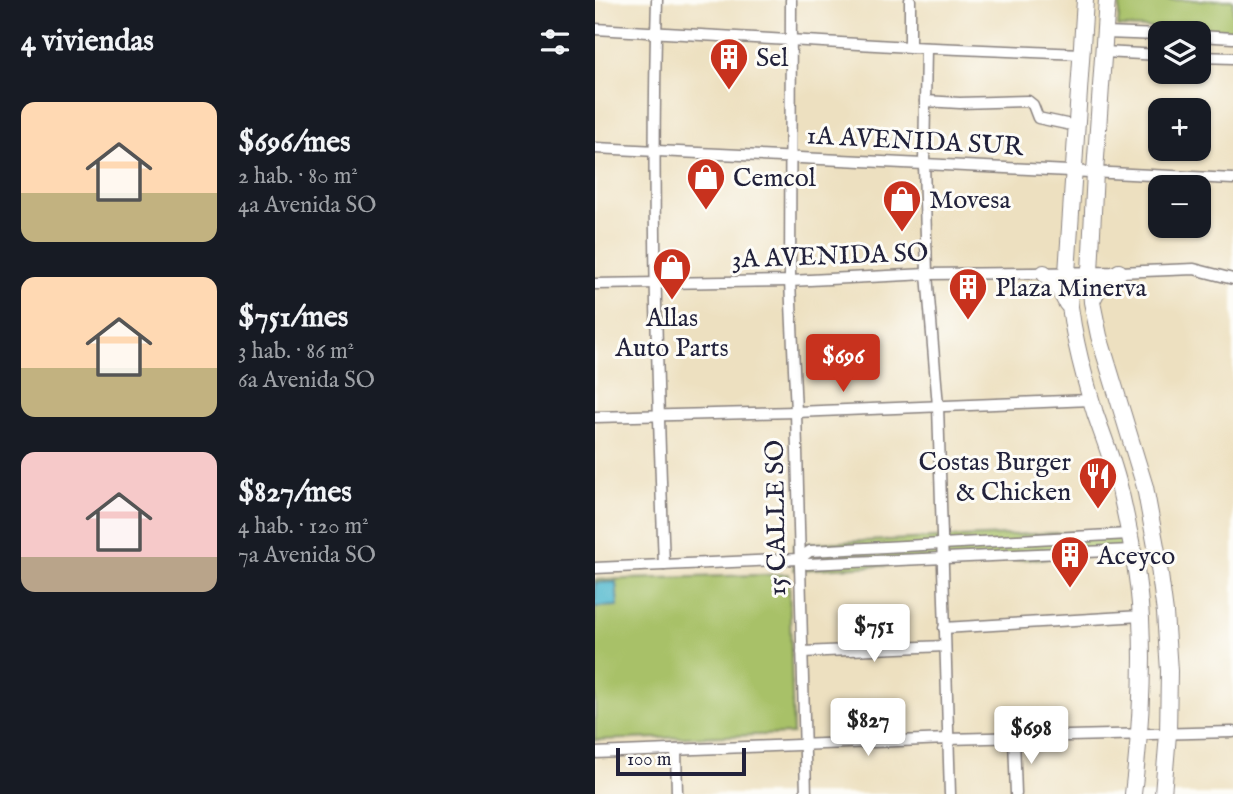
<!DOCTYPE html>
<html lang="es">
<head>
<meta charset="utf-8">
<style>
	:root { --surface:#171b24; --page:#20242c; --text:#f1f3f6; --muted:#9ea1a6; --accent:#c8321e }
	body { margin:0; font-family:"IM FELL English",serif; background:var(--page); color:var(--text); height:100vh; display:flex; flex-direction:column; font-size:26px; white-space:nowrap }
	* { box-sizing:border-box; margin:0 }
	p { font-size:23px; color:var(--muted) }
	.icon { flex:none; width:38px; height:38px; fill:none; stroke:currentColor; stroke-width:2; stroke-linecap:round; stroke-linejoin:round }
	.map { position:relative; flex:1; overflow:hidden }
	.sheet { display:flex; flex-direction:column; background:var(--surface); width:595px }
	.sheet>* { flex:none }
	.tools { position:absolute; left:553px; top:21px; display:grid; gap:14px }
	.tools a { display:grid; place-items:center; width:63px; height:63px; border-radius:14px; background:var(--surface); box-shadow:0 2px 5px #0004; font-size:35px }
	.scale { position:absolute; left:21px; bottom:18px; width:130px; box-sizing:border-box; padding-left:7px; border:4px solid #22223b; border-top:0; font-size:19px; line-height:24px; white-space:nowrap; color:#22223b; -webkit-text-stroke:5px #fdfcf7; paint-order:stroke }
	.price { position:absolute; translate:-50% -60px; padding:0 16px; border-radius:7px; background:#fff; color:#222; font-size:23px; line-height:46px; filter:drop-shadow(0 2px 4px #0008) }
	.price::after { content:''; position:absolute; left:50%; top:42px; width:21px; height:16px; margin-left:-10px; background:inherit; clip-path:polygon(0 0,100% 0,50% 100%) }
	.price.current { background:var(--accent); color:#fff }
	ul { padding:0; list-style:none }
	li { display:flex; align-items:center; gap:21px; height:175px; padding:0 21px }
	li span { display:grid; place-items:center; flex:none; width:196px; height:140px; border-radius:14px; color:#555 }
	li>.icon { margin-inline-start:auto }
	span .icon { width:84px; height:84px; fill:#fffc; stroke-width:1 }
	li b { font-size:30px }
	h2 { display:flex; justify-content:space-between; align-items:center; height:84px; padding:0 21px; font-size:30px }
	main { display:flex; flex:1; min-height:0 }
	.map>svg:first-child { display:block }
</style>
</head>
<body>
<main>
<section class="sheet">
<h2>4 viviendas<svg class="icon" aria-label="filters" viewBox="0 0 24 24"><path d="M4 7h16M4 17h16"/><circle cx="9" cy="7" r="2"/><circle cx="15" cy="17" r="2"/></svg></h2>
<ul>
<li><span style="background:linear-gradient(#ffd9b3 65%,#c2b280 0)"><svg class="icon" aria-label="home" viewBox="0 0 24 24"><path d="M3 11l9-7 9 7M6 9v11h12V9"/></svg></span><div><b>$696/mes</b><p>2 hab. · 80 m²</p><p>4a Avenida SO</p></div></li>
<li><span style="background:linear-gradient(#ffd9b3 65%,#c2b280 0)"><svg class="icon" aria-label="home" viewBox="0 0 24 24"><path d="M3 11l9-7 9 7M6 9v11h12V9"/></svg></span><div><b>$751/mes</b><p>3 hab. · 86 m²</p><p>6a Avenida SO</p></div></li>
<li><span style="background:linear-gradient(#f6c9c9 75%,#b9a48a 0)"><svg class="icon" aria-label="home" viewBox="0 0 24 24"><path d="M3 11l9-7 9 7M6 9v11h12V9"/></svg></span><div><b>$827/mes</b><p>4 hab. · 120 m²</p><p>7a Avenida SO</p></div></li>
</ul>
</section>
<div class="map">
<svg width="638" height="794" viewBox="0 0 638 794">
	<rect width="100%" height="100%" fill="#fdfcf7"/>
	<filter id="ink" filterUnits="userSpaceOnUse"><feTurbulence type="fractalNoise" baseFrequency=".0143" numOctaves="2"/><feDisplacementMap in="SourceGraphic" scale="14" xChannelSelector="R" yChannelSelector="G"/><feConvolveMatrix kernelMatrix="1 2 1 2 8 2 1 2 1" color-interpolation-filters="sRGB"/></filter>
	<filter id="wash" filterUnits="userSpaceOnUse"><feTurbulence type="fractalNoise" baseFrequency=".00686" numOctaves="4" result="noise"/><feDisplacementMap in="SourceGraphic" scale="28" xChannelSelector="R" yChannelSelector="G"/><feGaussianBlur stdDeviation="1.57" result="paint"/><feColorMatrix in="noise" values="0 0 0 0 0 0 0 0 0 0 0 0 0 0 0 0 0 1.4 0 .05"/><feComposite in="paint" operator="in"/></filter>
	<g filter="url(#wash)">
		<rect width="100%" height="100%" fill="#ede0c0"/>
		<g fill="#a8c167" stroke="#657251" stroke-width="2">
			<path d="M 525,0 L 638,0 L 638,31 L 523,27 Z"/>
			<path d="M 532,530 L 539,554 L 199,570 L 198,544 Z"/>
			<path d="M 194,574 L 198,734 L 0,740 L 0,580 Z"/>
		</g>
		<path fill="#50b8ce" stroke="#396d84" stroke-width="2" d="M 21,582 L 23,606 L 0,607 L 0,583 Z"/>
	</g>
	<g filter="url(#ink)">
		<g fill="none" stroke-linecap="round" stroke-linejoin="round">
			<g stroke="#88817e" stroke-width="13">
				<g id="minor">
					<path d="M 62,0 C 56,188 62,377 69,565"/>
					<path d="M 196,0 L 195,281 L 201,412 L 211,794"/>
					<path d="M 0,29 L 315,47 L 486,54"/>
					<path d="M 510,33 L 565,35"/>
					<path d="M 604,36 L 638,38"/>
					<path d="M 315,47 L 315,0"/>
					<path d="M 331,48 L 329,163 L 332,274 L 343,406 L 355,794"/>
					<path d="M 509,52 L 565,55"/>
					<path d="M 604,57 L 638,58"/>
					<path d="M 330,101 L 365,103 L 433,101 L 438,105 L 443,118 L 481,126"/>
					<path d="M 0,148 L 638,179"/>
					<path d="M 0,284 L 195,281 L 332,274 L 524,272 L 599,269 L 638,279"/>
					<path d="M 0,417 L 201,412 L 496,400"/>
					<path d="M 204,559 L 212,564 L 537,550"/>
					<path d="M 204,559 L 215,551 L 534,534"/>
					<path d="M 0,568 L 204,559"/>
					<path d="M 349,628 L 546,616"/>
					<path d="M 207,652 L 350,646"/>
					<path d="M 419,738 L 421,794"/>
					<path d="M 81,750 L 82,794"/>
					<path d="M 0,753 L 353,739 L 638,732"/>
				</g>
			</g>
			<g stroke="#88817e" stroke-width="18">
				<g id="highway">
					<path d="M 490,0 L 472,273 C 474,321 486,367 500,413 C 509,439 520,466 526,494 C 535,534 544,577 546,619 C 549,678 545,736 538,794"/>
					<path d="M 512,0 L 500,172 L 495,272 L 497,302 L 504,336 L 550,487 L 562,552 L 570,613 L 574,671 L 573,734 L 568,794"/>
					<path d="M 449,273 L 464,289 L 472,304"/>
					<path d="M 498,299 L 506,283 L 524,272"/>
				</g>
			</g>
			<use href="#minor" stroke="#fff" stroke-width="10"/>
			<use href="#highway" stroke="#fff" stroke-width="16"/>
		</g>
	</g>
	<defs>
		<g id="building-pin" transform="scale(2.0125)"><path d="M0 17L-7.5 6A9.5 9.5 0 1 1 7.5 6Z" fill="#c8321e" stroke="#fdfcf7"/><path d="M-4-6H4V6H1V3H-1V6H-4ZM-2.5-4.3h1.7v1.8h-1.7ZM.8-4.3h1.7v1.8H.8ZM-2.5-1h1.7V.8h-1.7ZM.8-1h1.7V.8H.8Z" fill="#fff"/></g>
		<g id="shop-pin" transform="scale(2.0125)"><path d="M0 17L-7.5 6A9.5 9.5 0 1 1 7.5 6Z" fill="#c8321e" stroke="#fdfcf7"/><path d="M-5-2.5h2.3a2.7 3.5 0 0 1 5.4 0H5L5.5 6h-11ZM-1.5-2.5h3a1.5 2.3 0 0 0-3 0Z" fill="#fff"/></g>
		<g id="restaurant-pin" transform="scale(2.0125)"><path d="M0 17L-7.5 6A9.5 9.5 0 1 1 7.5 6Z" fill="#c8321e" stroke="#fdfcf7"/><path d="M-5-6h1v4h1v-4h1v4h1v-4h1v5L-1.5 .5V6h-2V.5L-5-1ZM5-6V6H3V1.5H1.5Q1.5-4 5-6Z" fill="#fff"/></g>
	</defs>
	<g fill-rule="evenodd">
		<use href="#building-pin" x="134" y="57"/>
		<use href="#shop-pin" x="111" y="177"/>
		<use href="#shop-pin" x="307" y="199"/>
		<use href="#shop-pin" x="77" y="267"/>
		<use href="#building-pin" x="373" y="287"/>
		<use href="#restaurant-pin" x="503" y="476"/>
		<use href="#building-pin" x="475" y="555"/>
	</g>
	<g text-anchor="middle" stroke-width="6" stroke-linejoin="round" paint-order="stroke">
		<g font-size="26" fill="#22223b" stroke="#fdfcf7" text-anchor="start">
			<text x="161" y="66">Sel</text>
			<text x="138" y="186">Cemcol</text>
			<text x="334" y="208">Movesa</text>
			<text x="400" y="296">Plaza Minerva</text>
			<text x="77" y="326" text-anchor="middle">Allas<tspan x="77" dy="30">Auto Parts</tspan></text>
			<text x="476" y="470" text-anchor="end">Costas Burger<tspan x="476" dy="30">&amp; Chicken</tspan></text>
			<text x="502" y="564">Aceyco</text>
		</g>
		<g font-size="26" fill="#22223b" stroke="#fdfcf7">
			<text transform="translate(320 140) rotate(3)" y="9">1A AVENIDA SUR</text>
			<text transform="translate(235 255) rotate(-2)" y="9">3A AVENIDA SO</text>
			<text transform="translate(180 518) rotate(-91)" y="9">15 CALLE SO</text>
		</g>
	</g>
</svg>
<div class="tools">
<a><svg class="icon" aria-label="layers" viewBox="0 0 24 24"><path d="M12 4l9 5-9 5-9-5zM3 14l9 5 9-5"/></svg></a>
<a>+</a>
<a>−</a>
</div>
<div class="scale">100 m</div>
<b class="price current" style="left:248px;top:394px">$696</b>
<b class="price" style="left:279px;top:664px">$751</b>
<b class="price" style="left:273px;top:758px">$827</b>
<b class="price" style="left:436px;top:766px">$698</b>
</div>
</main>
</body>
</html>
